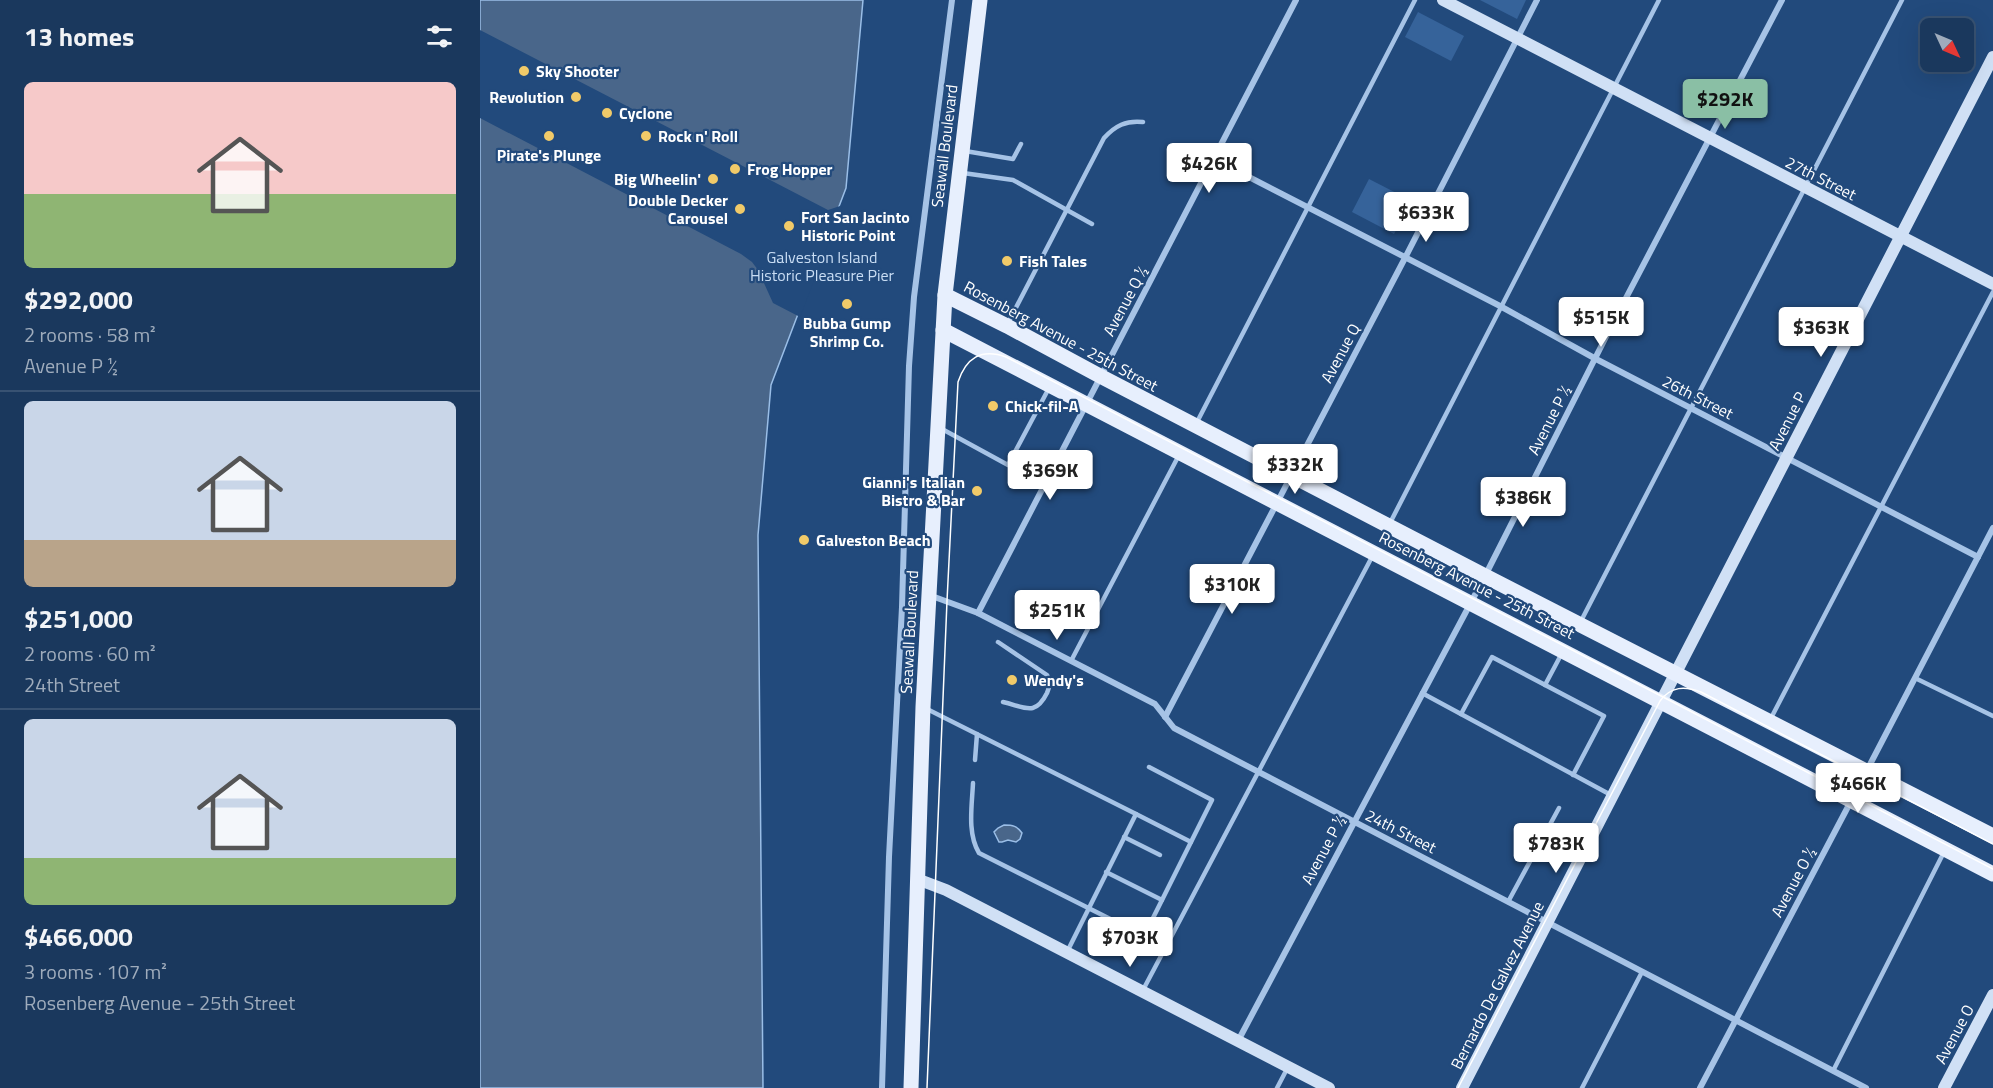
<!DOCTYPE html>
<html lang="en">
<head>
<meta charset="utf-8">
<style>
	:root { --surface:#1a385d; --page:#274366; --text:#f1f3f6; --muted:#9facbc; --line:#385272; --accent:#8abfa5 }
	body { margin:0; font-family:"Titillium Web",sans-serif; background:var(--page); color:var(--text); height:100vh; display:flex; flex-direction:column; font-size:22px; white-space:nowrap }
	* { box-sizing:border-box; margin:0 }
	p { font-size:20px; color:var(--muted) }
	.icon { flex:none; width:33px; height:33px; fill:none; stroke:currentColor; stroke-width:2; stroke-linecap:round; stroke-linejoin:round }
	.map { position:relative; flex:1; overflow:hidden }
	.panel { display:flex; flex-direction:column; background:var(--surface); width:480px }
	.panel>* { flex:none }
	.needle { width:39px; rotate:134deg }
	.buttons { position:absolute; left:1440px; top:18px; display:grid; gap:12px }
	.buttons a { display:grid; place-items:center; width:54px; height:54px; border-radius:9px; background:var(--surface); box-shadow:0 6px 24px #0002,0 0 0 2px var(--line); font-size:30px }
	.price { position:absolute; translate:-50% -51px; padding:0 14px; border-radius:6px; background:#fff; color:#222; font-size:20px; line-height:39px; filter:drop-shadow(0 2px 3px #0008) }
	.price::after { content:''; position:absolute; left:50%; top:36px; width:18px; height:14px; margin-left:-9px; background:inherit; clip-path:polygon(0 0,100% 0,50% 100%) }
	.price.active { background:var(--accent); color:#111 }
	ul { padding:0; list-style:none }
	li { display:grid; align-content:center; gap:12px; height:318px; padding:0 24px }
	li+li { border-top:2px solid var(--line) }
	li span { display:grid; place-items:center; height:186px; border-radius:9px; color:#555 }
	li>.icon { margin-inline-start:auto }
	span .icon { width:108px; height:108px; fill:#fffc; stroke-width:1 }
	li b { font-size:26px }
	h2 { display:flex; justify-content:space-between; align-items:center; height:72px; padding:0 24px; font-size:26px }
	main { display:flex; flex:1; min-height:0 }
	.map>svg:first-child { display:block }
</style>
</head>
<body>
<main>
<section class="panel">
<h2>13 homes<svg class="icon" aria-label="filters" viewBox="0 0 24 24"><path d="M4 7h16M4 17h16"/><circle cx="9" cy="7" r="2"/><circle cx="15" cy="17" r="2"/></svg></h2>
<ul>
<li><span style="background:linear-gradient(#f6c9c9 60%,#8fb573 0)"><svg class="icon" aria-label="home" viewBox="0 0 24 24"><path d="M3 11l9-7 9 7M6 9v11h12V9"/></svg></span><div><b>$292,000</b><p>2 rooms · 58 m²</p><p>Avenue P ½</p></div></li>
<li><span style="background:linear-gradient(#c9d6e8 75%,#b9a48a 0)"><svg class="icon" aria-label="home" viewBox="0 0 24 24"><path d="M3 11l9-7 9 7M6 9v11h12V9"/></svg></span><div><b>$251,000</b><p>2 rooms · 60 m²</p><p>24th Street</p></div></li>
<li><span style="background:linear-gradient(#c9d6e8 75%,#8fb573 0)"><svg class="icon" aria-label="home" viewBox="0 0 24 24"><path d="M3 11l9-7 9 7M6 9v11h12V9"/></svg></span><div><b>$466,000</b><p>3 rooms · 107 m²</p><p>Rosenberg Avenue - 25th Street</p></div></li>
</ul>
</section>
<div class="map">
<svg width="1513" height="1088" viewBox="0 0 1513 1088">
	<rect width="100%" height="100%" fill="#224a7c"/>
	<g fill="#36639a">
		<path d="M 1000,0 L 1046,0 L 1037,19 Z"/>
		<path d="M 938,12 L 984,36 L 971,61 L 925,37 Z"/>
		<path d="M 889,179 L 932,201 L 914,234 L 872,212 Z"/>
	</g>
	<g fill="#49668a" stroke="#9abee7" stroke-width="1.5">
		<path d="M 0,0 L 383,0 L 366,188 L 291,385 L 278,535 L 283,1088 L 0,1088 Z"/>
		<path d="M 524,825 C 533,825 537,826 542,833 L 540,839 L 536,842 L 528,840 L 522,842 L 519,842 L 514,832 L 518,828 Z"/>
	</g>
	<path fill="#224a7c" d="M 0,30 L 348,210 L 363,205 L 320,317 L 293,303 L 278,270 L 272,262 L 261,254 L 0,118 Z"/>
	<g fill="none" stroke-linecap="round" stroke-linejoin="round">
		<g stroke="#a6c3e6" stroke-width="4.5">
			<path d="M 485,151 L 533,159 L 541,144"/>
			<path d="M 483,173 L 533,180 L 612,224"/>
			<path d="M 528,323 L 624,138 C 635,126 646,120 663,122"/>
			<path d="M 716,424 L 935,0"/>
			<path d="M 462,429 L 528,465 L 569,388"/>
			<path d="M 910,523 L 1179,0"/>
			<path d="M 1101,621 L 1422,0"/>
			<path d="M 518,642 L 567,675 C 570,682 570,686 567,693 C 555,717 545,707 523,702"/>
			<path d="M 591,661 L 699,455"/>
			<path d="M 1435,678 L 1513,716"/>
			<path d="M 1065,685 L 1082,653"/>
			<path d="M 942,693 L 1131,795"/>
			<path d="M 445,708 L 656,814 L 587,952"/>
			<path d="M 981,714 L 1012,657 L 1124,716 L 1093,775"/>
			<path d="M 1290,720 L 1513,292"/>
			<path d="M 495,760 L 497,734"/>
			<path d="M 493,783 C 492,806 487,833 499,853 L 664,936 L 732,800 L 669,767"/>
			<path d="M 656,814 L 711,842"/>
			<path d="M 644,837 L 680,855"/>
			<path d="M 626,872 L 682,900"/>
			<path d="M 1028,902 L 1079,808"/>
			<path d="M 663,990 L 893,555"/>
			<path d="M 1353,1071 L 1464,852"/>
			<path d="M 797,1088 L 808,1067"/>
			<path d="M 1102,1088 L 1162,972"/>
		</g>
		<g stroke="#a6c3e6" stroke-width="6">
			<path d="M 734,159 L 1020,306 L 1116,359 L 1498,557"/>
			<path d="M 449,595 L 498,613 L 675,704 L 694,728 L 1386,1088"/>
			<path d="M 498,613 L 816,0"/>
			<path d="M 685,717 L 925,258 L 1057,0"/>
			<path d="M 758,1041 L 1005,576 L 1135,319 L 1302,0"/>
			<path d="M 402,1088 L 409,857 L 422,607 L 429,366 L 434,297 L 472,0"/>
			<path d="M 1220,1088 L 1371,801 L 1513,528"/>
		</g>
		<g stroke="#d0e0f5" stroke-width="12">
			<path d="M 963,0 L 1513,284"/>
			<path d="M 437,879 L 466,890 L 849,1088"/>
			<path d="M 982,1088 L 1513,57"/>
			<path d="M 1464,1088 L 1513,995"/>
		</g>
		<g stroke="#e7effd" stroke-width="15">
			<path d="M 465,295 L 527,326 L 620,376 L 1005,576 L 1513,836"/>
			<path d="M 463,330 L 1513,874"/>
			<path d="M 431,1088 L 443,707 L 465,295 L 500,0"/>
		</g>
		<g stroke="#fff" stroke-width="1.5">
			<path d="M 447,1088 L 467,601 L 478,382 C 486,358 501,348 526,357 L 1183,697 L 1513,869"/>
			<path d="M 978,1088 L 1180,701 C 1191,686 1205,686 1221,692 L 1513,844"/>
		</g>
	</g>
	<g fill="#f1ca69" stroke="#224a7c" stroke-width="2">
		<circle cx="44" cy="71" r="6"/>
		<circle cx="96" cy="97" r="6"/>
		<circle cx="127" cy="113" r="6"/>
		<circle cx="69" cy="136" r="6"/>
		<circle cx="166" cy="136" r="6"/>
		<circle cx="255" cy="169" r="6"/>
		<circle cx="233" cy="179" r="6"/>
		<circle cx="260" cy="209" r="6"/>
		<circle cx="309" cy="226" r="6"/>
		<circle cx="527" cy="261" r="6"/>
		<circle cx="367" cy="304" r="6"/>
		<circle cx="513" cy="406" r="6"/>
		<circle cx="497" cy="491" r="6"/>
		<circle cx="324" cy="540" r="6"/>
		<circle cx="532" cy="680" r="6"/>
	</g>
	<g text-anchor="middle" stroke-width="4.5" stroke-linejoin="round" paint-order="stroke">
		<g font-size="16" font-weight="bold" fill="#fff" stroke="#224a7c" text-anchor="start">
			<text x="56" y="77">Sky Shooter</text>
			<text x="84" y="103" text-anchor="end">Revolution</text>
			<text x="139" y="119">Cyclone</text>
			<text x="178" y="142">Rock n' Roll</text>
			<text x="69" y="161" text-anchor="middle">Pirate's Plunge</text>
			<text x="267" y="175">Frog Hopper</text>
			<text x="221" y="185" text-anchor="end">Big Wheelin'</text>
			<text x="248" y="206" text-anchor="end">Double Decker<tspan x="248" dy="18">Carousel</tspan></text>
			<text x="321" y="223">Fort San Jacinto<tspan x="321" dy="18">Historic Point</tspan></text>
			<text x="539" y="267">Fish Tales</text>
			<text x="367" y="329" text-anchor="middle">Bubba Gump<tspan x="367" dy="18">Shrimp Co.</tspan></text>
			<text x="525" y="412">Chick-fil-A</text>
			<text x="485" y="488" text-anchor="end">Gianni's Italian<tspan x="485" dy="18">Bistro &amp; Bar</tspan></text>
			<text x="336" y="546">Galveston Beach</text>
			<text x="544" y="686">Wendy's</text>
		</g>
		<g font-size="16" fill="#fff" stroke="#224a7c">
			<text transform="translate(464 146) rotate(-83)" y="6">Seawall Boulevard</text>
			<text transform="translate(1341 178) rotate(27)" y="6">27th Street</text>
			<text transform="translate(645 301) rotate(-62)" y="6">Avenue Q ½</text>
			<text transform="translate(581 336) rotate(28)" y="6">Rosenberg Avenue - 25th Street</text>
			<text transform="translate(860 353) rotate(-62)" y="6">Avenue Q</text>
			<text transform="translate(1218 397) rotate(27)" y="6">26th Street</text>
			<text transform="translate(1069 420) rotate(-63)" y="6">Avenue P ½</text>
			<text transform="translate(1307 421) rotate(-63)" y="6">Avenue P</text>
			<text transform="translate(997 585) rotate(27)" y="6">Rosenberg Avenue - 25th Street</text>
			<text transform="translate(429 632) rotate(-87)" y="6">Seawall Boulevard</text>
			<text transform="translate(921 831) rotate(27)" y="6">24th Street</text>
			<text transform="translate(843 850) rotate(-62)" y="6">Avenue P ½</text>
			<text transform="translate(1313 882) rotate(-62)" y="6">Avenue O ½</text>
			<text transform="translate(1017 985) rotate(-63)" y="6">Bernardo De Galvez Avenue</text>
			<text transform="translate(1474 1034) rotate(-62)" y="6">Avenue O</text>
		</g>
		<g font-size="16" fill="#c9ddf4" stroke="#224a7c">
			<text x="342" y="263">Galveston Island<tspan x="342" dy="18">Historic Pleasure Pier</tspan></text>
		</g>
	</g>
</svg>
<div class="buttons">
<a><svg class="needle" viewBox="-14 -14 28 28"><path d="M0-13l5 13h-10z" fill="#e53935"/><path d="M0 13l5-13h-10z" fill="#9facbc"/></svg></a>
</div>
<b class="price active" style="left:1245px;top:130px">$292K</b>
<b class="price" style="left:729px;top:194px">$426K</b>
<b class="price" style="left:946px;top:243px">$633K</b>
<b class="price" style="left:1121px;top:348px">$515K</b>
<b class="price" style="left:1341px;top:358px">$363K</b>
<b class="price" style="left:815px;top:495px">$332K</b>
<b class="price" style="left:570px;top:501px">$369K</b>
<b class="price" style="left:1043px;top:528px">$386K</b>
<b class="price" style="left:752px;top:615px">$310K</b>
<b class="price" style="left:577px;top:641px">$251K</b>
<b class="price" style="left:1378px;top:814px">$466K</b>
<b class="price" style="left:1076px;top:874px">$783K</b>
<b class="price" style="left:650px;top:968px">$703K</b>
</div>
</main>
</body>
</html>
